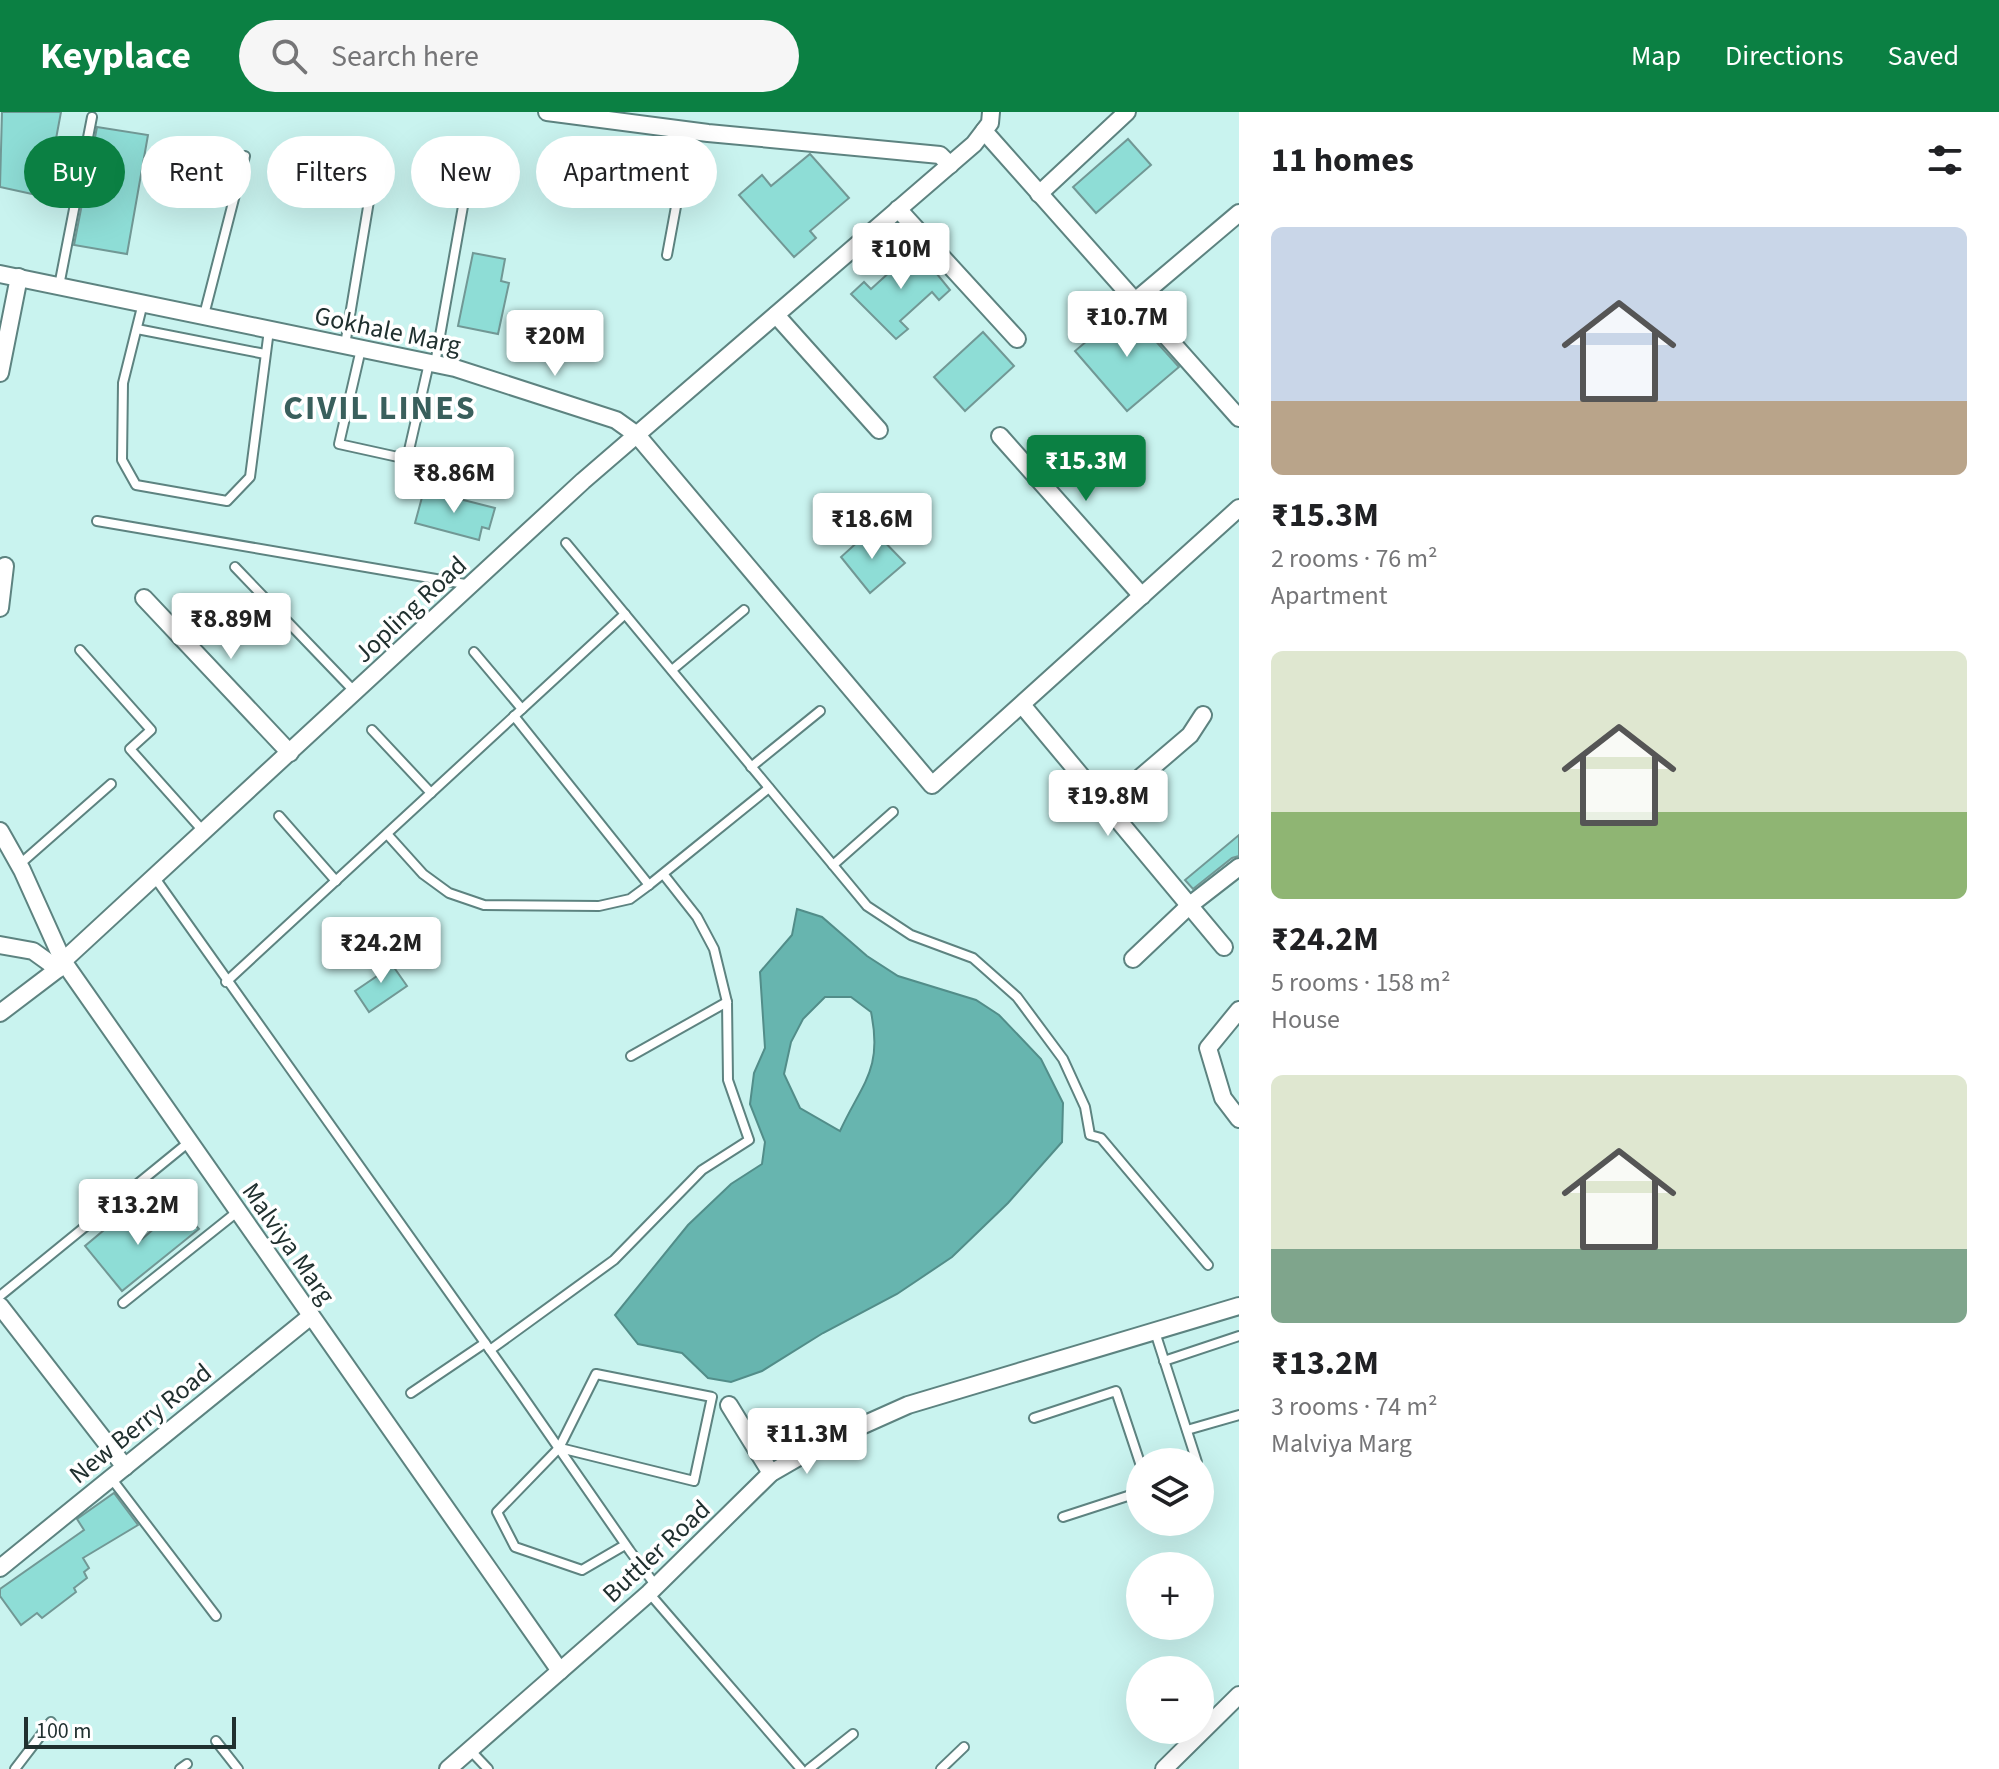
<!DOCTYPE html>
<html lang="en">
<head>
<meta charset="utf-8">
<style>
	:root { --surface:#fff; --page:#f6f6f6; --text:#202124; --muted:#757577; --accent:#0b8043 }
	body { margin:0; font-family:"Source Sans 3",sans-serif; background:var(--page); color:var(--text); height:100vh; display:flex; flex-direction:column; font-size:30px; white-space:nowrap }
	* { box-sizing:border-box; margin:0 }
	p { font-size:26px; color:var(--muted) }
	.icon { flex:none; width:44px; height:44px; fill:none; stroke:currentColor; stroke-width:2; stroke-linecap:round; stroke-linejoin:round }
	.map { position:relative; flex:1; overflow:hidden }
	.sheet { display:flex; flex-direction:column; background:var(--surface); width:760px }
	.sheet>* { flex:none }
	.hud { position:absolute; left:24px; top:24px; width:760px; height:72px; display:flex; gap:16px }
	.controls { position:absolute; left:1126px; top:1336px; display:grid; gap:16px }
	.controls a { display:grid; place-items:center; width:88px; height:88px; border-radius:50%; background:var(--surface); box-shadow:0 8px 32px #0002; font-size:40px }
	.scale { position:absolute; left:24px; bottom:20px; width:212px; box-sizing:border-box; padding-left:8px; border:4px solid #20302f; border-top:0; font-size:22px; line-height:28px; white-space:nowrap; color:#20302f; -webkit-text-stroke:6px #fff; paint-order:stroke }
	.price { position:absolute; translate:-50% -68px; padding:0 18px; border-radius:8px; background:#fff; color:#222; font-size:26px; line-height:52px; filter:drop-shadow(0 2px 4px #0008) }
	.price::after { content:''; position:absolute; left:50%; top:48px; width:24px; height:18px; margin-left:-12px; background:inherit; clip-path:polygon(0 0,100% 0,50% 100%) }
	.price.selected { background:var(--accent); color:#fff }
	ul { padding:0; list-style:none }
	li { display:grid; align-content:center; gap:16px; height:424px; padding:0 32px }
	li span { display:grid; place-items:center; height:248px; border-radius:12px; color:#555 }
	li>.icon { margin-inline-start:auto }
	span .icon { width:144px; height:144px; fill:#fffc; stroke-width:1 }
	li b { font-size:34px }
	h2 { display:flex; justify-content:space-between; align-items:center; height:96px; padding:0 32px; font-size:34px }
	.chip { padding:0 28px; border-radius:36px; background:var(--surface); box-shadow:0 8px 32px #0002; font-size:28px; line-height:72px }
	.chip.selected { background:var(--accent); color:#fff }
	header { display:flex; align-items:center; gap:48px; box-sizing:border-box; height:112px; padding:0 40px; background:var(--accent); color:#fff }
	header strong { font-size:38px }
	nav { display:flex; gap:44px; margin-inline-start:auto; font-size:28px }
	.search { width:560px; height:72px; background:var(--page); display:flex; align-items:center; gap:20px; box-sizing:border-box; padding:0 28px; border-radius:44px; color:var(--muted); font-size:30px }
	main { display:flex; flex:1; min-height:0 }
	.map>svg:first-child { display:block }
</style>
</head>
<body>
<header>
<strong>Keyplace</strong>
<div class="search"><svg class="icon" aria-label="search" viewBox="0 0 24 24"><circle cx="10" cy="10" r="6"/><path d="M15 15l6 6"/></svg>Search here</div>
<nav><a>Map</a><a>Directions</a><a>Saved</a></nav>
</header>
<main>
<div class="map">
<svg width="1239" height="1657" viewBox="0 0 1239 1657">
	<rect width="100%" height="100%" fill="#c9f3ef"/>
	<path fill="#67b5af" stroke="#528d89" stroke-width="2" fill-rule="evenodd" d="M 797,797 L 822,805 L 867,844 L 898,864 L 976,888 L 999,903 L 1041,947 L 1063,991 L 1062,1030 L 1008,1091 L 952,1145 L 897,1182 L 823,1221 L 762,1259 L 731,1270 L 708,1266 L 682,1241 L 638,1232 L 615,1203 L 688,1113 L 731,1072 L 762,1052 L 765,1030 L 750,992 L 754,961 L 765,936 L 760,860 L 792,823 ZM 825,885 L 851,885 L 871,900 C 883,958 862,971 840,1019 L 800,996 L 784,962 L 791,930 L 803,907 Z"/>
	<g fill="#8eddd6" stroke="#719895" stroke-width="2">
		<path d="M 2,0 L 61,0 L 53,43 L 64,45 L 55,87 L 0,75 Z"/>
		<path d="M 97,15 L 148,23 L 127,142 L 74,133 Z"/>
		<path d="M 1128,27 L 1151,53 L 1096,101 L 1073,75 Z"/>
		<path d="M 810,42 L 849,86 L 810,119 L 816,126 L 794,145 L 739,83 L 762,63 L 771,74 Z"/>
		<path d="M 911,130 L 950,178 L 939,188 L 932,180 L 900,209 L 908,217 L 896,227 L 851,182 L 864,170 L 871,177 L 903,148 L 897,141 Z"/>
		<path d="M 473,141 L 505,147 L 501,169 L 509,171 L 498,222 L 458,214 Z"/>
		<path d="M 1126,196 L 1179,255 L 1127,299 L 1075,239 Z"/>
		<path d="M 983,220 L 1014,254 L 965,299 L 934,265 Z"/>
		<path d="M 424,378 L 495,396 L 489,417 L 482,415 L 479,428 L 415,411 Z"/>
		<path d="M 872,417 L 905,451 L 870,481 L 841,445 Z"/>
		<path d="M 1239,723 L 1239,744 L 1232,746 L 1193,777 L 1185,768 Z"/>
		<path d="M 386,844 L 407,874 L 369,900 L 355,879 L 380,862 L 373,852 Z"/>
		<path d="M 179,1095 L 199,1117 L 122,1179 L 85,1134 L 122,1103 L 142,1127 Z"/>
		<path d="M 114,1381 L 138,1413 L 83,1446 L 89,1456 L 84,1460 L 87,1466 L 74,1476 L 76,1480 L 42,1506 L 37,1501 L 21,1513 L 0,1484 L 0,1477 L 84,1418 L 77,1407 Z"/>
	</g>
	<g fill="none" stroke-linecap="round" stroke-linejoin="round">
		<g stroke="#5d8380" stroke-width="12">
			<g id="lane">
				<path d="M 667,143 L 690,19"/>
				<path d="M 59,174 L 92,5"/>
				<path d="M 143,191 L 123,271 L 122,348 L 136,373 L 227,389 L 250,365 L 269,218"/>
				<path d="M 204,203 L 245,44"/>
				<path d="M 137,217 L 265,242"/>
				<path d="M 345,233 L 377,41"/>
				<path d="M 361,237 L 339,332 L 407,347 L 429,251"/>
				<path d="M 435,252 L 468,66"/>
				<path d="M 97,409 L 471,473"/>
				<path d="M 566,431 L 867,794 L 911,823 L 973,846 L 1017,885 L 1063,947 L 1085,995 L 1090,1023 L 1101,1026 L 1208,1153"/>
				<path d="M 235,455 L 355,580"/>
				<path d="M 80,538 L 151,618 L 130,637 L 204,720"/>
				<path d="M 474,540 L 522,597"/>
				<path d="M 672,558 L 744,498"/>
				<path d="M 514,604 L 649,773"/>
				<path d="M 372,618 L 431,681"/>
				<path d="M 751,655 L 820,599"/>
				<path d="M 279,704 L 336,769"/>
				<path d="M 387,722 L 423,762 L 449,781 L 484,793 L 599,794 L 630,787 L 649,773 L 769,676"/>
				<path d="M 20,752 L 111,672"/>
				<path d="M 833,753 L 893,700"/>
				<path d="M 155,766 L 517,1276 L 630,1439 L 656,1474"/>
				<path d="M 226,870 L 625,502"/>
				<path d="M 631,944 L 727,890"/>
				<path d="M 0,1184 L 189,1030"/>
				<path d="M 123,1191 L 237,1100"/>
				<path d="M 1155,1220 L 1197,1350"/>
				<path d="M 490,1238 L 614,1148 L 702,1058 L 749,1028 L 728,968 L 727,890 L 714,837 L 697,805 L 664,763"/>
				<path d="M 1164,1249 L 1239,1224"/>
				<path d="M 411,1281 L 485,1231"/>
				<path d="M 1034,1306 L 1116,1279 L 1140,1351"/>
				<path d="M 1187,1318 L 1239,1303"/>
				<path d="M 560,1336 L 694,1369 L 712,1285 L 596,1262 L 559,1336 L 497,1400 L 515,1435 L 582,1458 L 625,1433"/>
				<path d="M 1200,1358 L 1200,1361"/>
				<path d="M 111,1366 L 216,1504"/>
				<path d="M 1063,1405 L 1140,1380"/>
				<path d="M 649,1481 L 801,1657"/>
				<path d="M 216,1629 L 238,1657"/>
				<path d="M 470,1638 L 488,1657"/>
				<path d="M 15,1657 L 51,1610"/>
				<path d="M 180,1657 L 187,1652"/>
				<path d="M 809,1657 L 853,1622"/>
				<path d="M 941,1657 L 964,1635"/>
			</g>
		</g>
		<g stroke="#5d8380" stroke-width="20">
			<g id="street">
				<path d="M 547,0 L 708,21 L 940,43 L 950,53"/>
				<path d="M 984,19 L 1239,306"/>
				<path d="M 1039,82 L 1127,0"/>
				<path d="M 898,97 L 1017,227"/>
				<path d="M 0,162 L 455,256 L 616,308 L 637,323 L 932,673 L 1239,396"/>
				<path d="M 1135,189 L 1239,101"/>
				<path d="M 776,203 L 879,318"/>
				<path d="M 0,261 L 19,165"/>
				<path d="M 1000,324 L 1142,484"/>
				<path d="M 144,486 L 290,641"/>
				<path d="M 0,496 L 5,454"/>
				<path d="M 1022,593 L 1224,835"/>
				<path d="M 1107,694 L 1190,623 L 1203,603"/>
				<path d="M 0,719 L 22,758 L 63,849 L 560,1559"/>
				<path d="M 0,833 L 33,839 L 58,857"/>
				<path d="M 1133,847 L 1190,793 L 1239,755"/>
				<path d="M 1239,898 L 1208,936 L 1223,986 L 1239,1007"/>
				<path d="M 0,901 L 58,857 L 63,849 L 583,369 L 974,32 L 990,11 L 991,0"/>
				<path d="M 0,1194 L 125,1355"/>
				<path d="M 729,1293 L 771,1361"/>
				<path d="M 0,1456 L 311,1204"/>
				<path d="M 448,1657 L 649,1481 L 771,1361 L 823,1331 L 908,1293 L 1239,1194"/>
				<path d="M 1164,1657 L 1239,1583"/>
			</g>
		</g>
		<use href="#lane" stroke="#fff" stroke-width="8"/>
		<use href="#street" stroke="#fff" stroke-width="16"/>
	</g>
	<g text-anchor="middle" stroke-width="7" stroke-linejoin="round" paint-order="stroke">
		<g font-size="26" fill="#20302f" stroke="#fff">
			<text transform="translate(388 218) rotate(12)" y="9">Gokhale Marg</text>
			<text transform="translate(410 497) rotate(-43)" y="9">Jopling Road</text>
			<text transform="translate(289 1131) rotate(55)" y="9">Malviya Marg</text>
			<text transform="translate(140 1311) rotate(-39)" y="9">New Berry Road</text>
			<text transform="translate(656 1439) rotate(-43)" y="9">Buttler Road</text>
		</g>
		<g font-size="34" font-weight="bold" letter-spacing="2" fill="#395f5c" stroke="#fff">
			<text x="380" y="307">CIVIL LINES</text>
		</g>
	</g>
</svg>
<div class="controls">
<a><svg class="icon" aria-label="layers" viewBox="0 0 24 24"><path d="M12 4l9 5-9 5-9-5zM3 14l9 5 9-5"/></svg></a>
<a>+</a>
<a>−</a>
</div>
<div class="scale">100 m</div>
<b class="price" style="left:901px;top:179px">₹10M</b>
<b class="price" style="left:1127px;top:247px">₹10.7M</b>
<b class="price" style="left:555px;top:266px">₹20M</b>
<b class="price selected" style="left:1086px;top:391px">₹15.3M</b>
<b class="price" style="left:454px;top:403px">₹8.86M</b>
<b class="price" style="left:872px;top:449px">₹18.6M</b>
<b class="price" style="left:231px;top:549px">₹8.89M</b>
<b class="price" style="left:1108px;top:726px">₹19.8M</b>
<b class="price" style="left:381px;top:873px">₹24.2M</b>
<b class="price" style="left:138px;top:1135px">₹13.2M</b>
<b class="price" style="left:807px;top:1364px">₹11.3M</b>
<div class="hud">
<a class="chip selected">Buy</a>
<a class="chip">Rent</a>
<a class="chip">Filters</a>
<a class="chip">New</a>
<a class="chip">Apartment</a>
</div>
</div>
<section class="sheet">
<h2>11 homes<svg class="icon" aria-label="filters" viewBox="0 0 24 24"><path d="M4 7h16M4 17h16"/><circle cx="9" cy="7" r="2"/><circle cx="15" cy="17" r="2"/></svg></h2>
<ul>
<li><span style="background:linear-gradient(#c9d6e8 70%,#b9a48a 0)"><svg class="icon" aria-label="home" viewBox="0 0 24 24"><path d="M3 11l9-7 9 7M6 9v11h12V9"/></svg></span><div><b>₹15.3M</b><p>2 rooms · 76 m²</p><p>Apartment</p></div></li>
<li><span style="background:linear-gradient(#dfe7d0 65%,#8fb573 0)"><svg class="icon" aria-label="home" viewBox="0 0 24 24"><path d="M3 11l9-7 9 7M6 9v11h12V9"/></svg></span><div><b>₹24.2M</b><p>5 rooms · 158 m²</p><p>House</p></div></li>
<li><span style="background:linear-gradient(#dfe7d0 70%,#7fa58c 0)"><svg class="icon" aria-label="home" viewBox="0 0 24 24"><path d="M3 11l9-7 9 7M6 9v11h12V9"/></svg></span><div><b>₹13.2M</b><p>3 rooms · 74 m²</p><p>Malviya Marg</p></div></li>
</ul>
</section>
</main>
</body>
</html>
